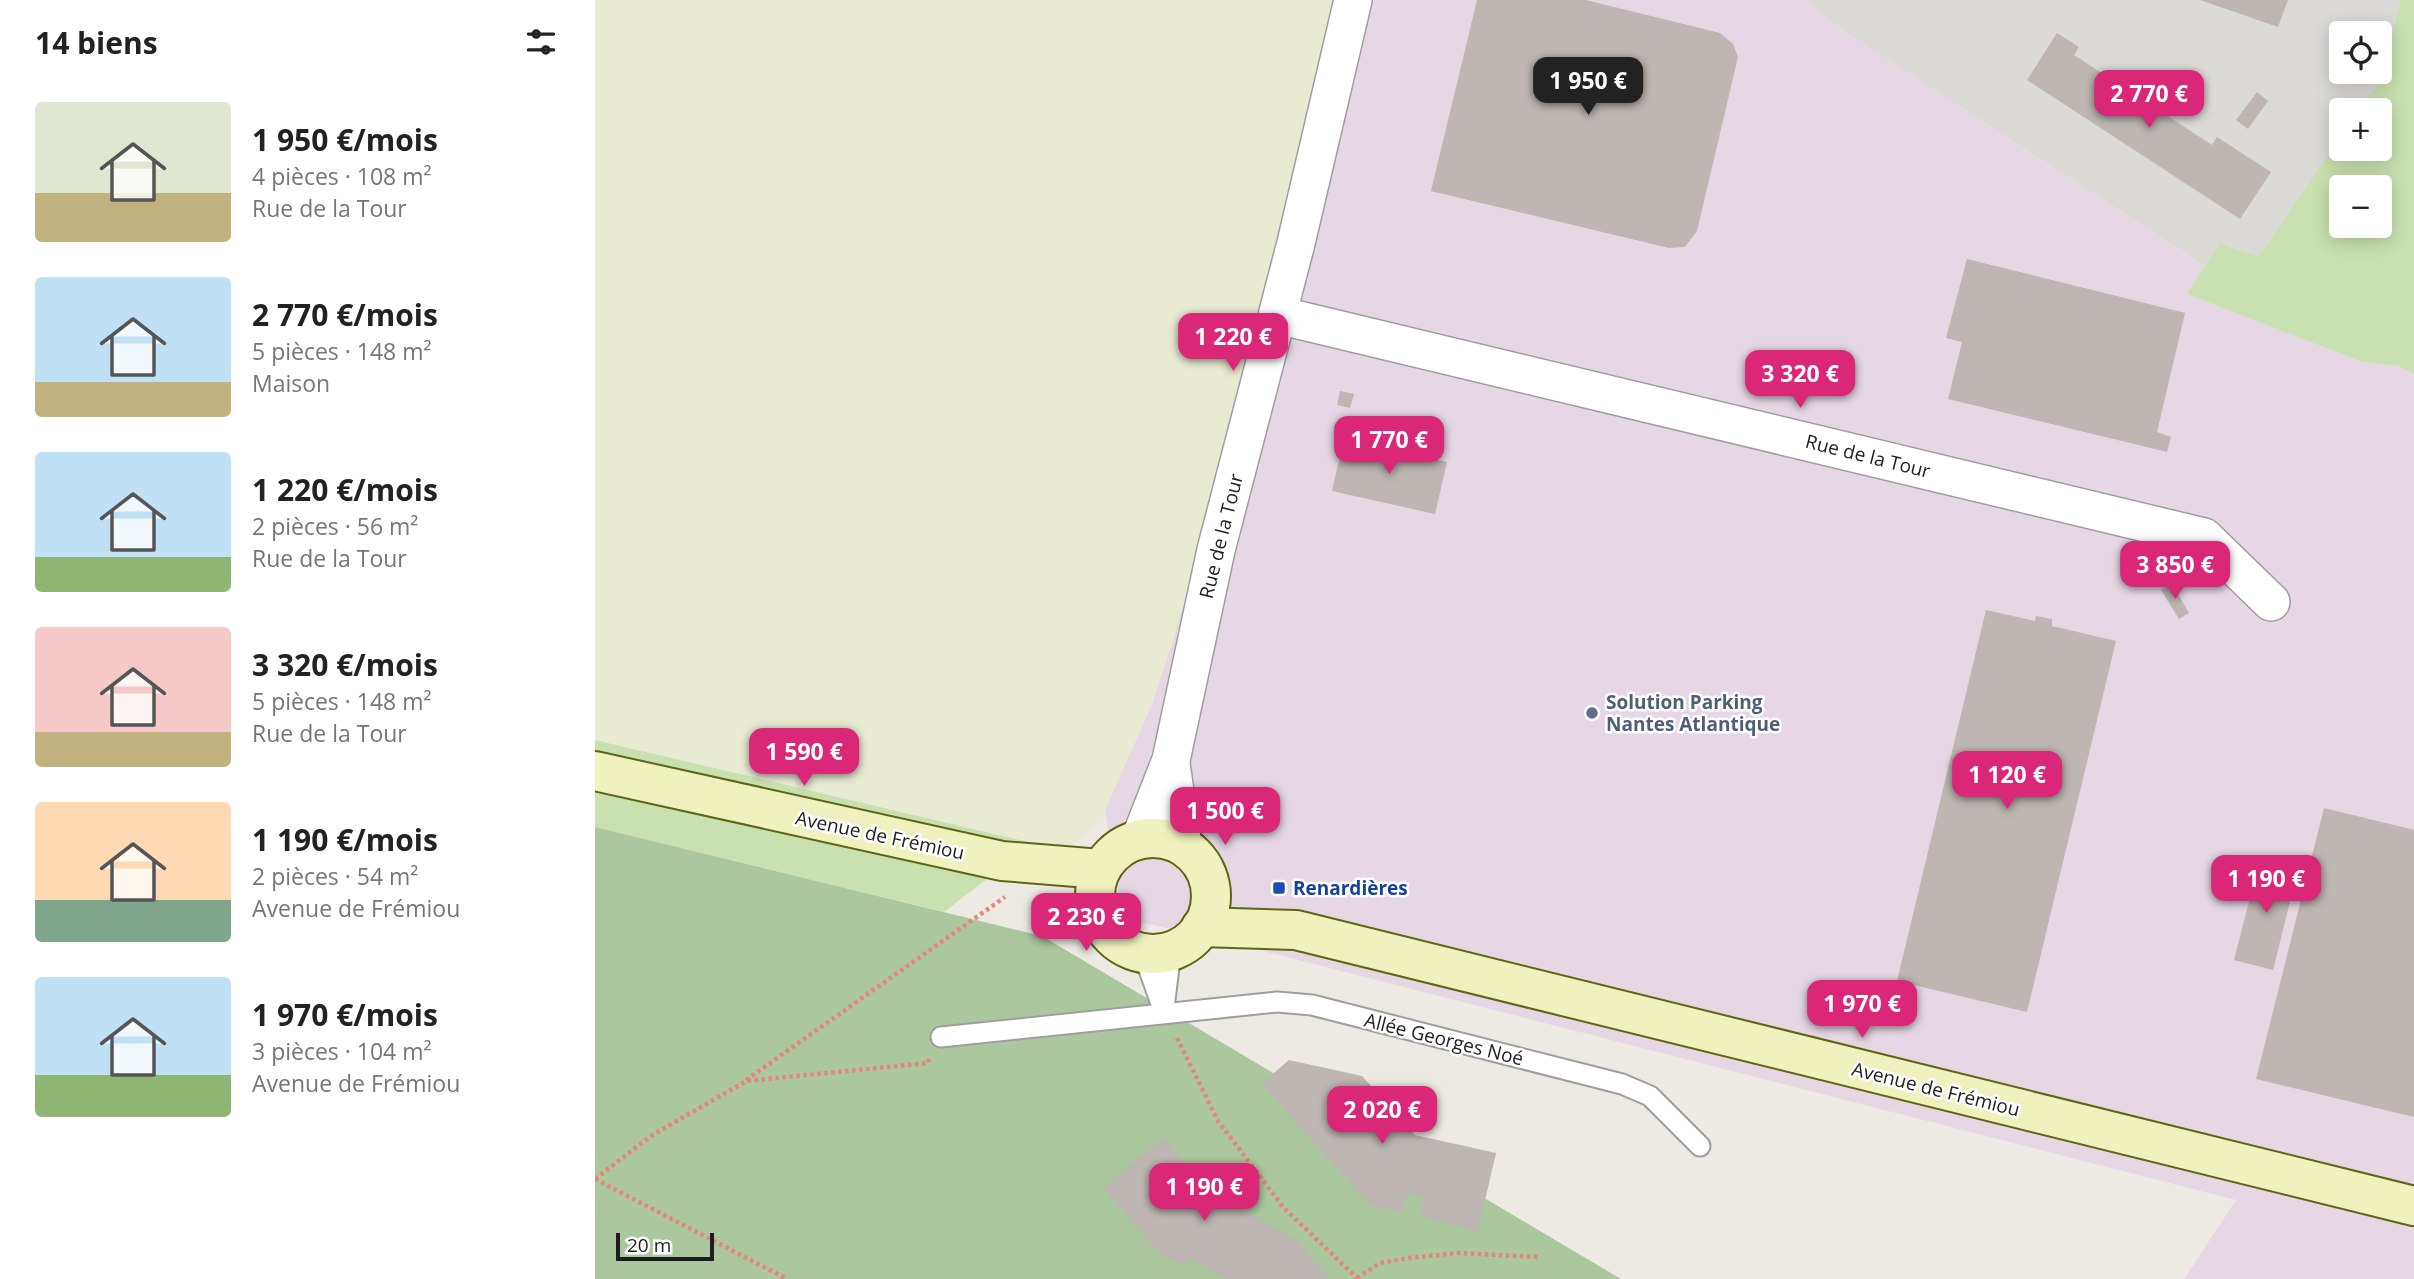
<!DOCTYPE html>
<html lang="fr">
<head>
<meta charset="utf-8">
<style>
	:root { --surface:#fff; --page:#f2f2f2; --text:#222; --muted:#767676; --accent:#db2777 }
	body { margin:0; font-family:"Open Sans",sans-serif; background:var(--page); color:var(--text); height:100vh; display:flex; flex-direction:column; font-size:26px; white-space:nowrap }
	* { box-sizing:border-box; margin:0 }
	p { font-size:23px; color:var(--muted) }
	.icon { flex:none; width:38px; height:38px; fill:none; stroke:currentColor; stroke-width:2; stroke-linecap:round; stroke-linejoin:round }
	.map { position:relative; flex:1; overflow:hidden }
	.drawer { display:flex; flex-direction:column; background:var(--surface); width:595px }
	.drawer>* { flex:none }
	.controls { position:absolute; left:1734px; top:21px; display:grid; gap:14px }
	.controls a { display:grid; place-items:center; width:63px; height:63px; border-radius:7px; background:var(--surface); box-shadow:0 4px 18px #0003; font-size:35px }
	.scale { position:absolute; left:21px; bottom:18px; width:98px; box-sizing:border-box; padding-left:7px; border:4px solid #1d1d1d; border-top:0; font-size:19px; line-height:24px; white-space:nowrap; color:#1d1d1d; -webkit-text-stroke:5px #fff; paint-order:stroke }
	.price { position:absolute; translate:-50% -60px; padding:0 16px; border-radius:14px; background:var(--accent); color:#fff; font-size:23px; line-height:46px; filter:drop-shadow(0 2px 4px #0008) }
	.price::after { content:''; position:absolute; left:50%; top:42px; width:21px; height:16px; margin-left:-10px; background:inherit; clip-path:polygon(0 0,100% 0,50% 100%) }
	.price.current { background:#222; color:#fff }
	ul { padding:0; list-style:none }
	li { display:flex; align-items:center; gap:21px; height:175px; padding:0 35px }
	li span { display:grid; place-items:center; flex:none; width:196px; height:140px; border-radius:7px; color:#555 }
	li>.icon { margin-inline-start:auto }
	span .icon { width:84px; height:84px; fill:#fffc; stroke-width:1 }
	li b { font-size:30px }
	h2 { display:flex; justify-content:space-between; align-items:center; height:84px; padding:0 35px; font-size:30px }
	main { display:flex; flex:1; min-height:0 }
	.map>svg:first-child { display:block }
</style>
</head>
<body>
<main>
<section class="drawer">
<h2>14 biens<svg class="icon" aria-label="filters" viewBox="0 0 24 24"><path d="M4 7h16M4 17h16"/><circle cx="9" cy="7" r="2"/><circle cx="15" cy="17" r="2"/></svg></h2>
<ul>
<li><span style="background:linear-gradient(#dfe7d0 65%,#c2b280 0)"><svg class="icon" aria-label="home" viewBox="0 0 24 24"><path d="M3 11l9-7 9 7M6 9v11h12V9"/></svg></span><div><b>1 950 €/mois</b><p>4 pièces · 108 m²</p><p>Rue de la Tour</p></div></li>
<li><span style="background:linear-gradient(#bfe0f5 75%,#c2b280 0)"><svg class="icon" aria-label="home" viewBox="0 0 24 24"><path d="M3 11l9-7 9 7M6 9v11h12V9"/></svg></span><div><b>2 770 €/mois</b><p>5 pièces · 148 m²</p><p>Maison</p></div></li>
<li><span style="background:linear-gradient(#bfe0f5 75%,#8fb573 0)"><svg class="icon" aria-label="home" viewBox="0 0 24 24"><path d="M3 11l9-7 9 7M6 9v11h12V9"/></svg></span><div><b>1 220 €/mois</b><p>2 pièces · 56 m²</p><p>Rue de la Tour</p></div></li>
<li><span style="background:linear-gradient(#f6c9c9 75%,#c2b280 0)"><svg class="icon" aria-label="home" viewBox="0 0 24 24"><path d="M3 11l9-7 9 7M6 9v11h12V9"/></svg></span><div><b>3 320 €/mois</b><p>5 pièces · 148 m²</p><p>Rue de la Tour</p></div></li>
<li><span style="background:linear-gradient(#ffd9b3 70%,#7fa58c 0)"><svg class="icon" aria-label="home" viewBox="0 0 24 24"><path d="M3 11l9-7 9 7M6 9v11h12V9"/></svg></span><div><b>1 190 €/mois</b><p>2 pièces · 54 m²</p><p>Avenue de Frémiou</p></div></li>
<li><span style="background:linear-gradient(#bfe0f5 70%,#8fb573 0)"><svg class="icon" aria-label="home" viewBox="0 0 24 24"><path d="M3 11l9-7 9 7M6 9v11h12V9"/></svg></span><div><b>1 970 €/mois</b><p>3 pièces · 104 m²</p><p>Avenue de Frémiou</p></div></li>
</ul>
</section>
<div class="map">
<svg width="1819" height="1279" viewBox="0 0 1819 1279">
	<rect width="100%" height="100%" fill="#edeae4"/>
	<path fill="#e5d7e3" d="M 740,0 L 1210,0 L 1253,34 L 1609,266 L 1592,294 L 1765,361 L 1804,366 L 1819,374 L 1819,1279 L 1589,1279 L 1641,1200 L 649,946 L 528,918 L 510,810 L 557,704 L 596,582 Z"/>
	<path fill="#dcdad6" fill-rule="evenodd" d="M 1210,0 L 1819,0 L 1819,374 L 1804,366 L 1765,361 L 1592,294 L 1608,265 L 1253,34 ZM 1746,33 L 1785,33 L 1785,72 L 1746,72 ZM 1746,110 L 1785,110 L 1785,149 L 1746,149 ZM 1746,187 L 1785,187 L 1785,226 L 1746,226 Z"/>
	<path fill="#e8ead2" d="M 0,0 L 740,0 L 612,517 L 577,645 L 557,704 L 510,810 L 483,841 L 463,848 L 0,740 Z"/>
	<g fill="#c9e1b0" fill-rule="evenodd">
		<path d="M 1806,0 L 1819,0 L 1819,374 L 1804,366 L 1765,361 L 1592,294 L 1625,244 L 1663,257 L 1746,137 L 1746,149 L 1785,149 L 1785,110 L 1765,110 L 1786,80 ZM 1746,187 L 1785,187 L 1785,226 L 1746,226 Z"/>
		<path d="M 0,740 L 438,843 L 349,912 L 0,827 Z"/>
	</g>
	<path fill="#abc79e" d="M 0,827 L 447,936 L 1026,1279 L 0,1279 Z"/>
	<g fill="#bdb6b2">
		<path d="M 882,0 L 991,0 L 1125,33 L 1138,44 L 1143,57 L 1102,231 L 1090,247 L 1074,248 L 836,191 Z"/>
		<path d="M 1605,0 L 1693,0 L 1683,27 Z"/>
		<path d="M 1462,33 L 1484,47 L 1479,55 L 1617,145 L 1622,137 L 1676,172 L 1645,219 L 1432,80 Z"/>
		<path d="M 1662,92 L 1673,101 L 1653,129 L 1641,120 Z"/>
		<path d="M 1372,259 L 1590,313 L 1562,432 L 1576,437 L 1572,452 L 1353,399 L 1367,342 L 1351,338 Z"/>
		<path d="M 745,391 L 759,394 L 755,408 L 742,405 Z"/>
		<path d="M 749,438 L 852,462 L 840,514 L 737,491 Z"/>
		<path d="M 1577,584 L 1594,613 L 1584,619 L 1566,590 Z"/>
		<path d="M 1391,610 L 1440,621 L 1441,616 L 1457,619 L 1457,626 L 1521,641 L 1432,1012 L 1302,981 Z"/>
		<path d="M 1729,808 L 1819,830 L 1819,1117 L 1661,1079 Z"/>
		<path d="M 1665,859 L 1703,869 L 1678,970 L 1639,960 Z"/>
		<path d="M 694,1060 L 767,1076 L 820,1135 L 901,1153 L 883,1231 L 825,1216 L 829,1197 L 811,1193 L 809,1212 L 776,1206 L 666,1084 Z"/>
		<path d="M 568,1137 L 615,1191 L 702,1241 L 735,1279 L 631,1279 L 595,1258 L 589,1267 L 564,1252 L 508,1189 Z"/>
	</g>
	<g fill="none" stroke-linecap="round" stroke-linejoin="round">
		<g stroke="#9e9e9e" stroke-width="23">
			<g id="service">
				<path d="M 548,953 L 569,1012"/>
				<path d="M 569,1008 L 576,951"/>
				<path d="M 346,1037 L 682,1002 L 717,1005 L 1027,1084 L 1055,1096 L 1105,1146"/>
			</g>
		</g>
		<g stroke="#9e9e9e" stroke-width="40">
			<g id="minor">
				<path d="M 683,315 L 1609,537 L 1676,602"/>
				<path d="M 576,764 L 588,846"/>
				<path d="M 545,839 L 576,760 L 621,550 L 701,243 L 758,0"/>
			</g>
		</g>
		<g stroke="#5e6612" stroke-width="42">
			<g id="secondary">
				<path d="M 0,771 L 407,861 L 506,869"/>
				<circle cx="558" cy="896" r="58"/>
				<path d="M 606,927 L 701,930 L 1819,1206"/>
			</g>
		</g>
		<g stroke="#e8857b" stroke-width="4.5" stroke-dasharray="3.5 3.5" stroke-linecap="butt">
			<path d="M 582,1038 L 623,1121 L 688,1207 L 763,1279"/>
			<path d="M 151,1080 L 410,897"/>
			<path d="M 0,1179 L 56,1136 L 151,1081 L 333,1063 L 334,1059"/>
			<path d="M 0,1179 L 192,1279"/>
			<path d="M 762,1278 L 785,1263 L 814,1258 L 863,1253 L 943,1257"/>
		</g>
		<use href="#service" stroke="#fff" stroke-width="19"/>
		<use href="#minor" stroke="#fff" stroke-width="37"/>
		<use href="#secondary" stroke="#eff1be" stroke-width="38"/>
	</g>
	<circle fill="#5c6f8a" stroke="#fff" stroke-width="2.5" cx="997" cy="713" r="7"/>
	<rect fill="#1a4fb4" stroke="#fff" stroke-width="2.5" x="677" y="881" width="14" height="14" rx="3.5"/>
	<g text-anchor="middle" stroke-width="5" stroke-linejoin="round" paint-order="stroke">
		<g font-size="19" fill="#1d1d1d" stroke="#fff">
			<text transform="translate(1273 456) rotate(14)" y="7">Rue de la Tour</text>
			<text transform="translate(626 536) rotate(-76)" y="7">Rue de la Tour</text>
			<text transform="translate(285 835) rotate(12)" y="7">Avenue de Frémiou</text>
			<text transform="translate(849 1039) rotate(14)" y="7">Allée Georges Noé</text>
			<text transform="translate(1341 1089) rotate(14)" y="7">Avenue de Frémiou</text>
		</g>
		<g font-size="19" font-weight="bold" fill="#4e5e75" stroke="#fff" text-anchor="start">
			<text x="1011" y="709">Solution Parking<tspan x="1011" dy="22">Nantes Atlantique</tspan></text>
		</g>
		<g font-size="19" font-weight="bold" fill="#164399" stroke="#fff" text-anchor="start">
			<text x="698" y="895">Renardières</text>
		</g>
	</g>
</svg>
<div class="controls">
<a><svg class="icon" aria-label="locate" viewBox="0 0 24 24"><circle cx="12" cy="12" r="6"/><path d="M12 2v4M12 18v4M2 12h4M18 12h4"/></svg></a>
<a>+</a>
<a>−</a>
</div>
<div class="scale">20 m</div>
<b class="price current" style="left:993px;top:117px">1 950 €</b>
<b class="price" style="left:1554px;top:130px">2 770 €</b>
<b class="price" style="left:638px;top:373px">1 220 €</b>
<b class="price" style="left:1205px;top:410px">3 320 €</b>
<b class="price" style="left:794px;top:476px">1 770 €</b>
<b class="price" style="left:1580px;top:601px">3 850 €</b>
<b class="price" style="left:209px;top:788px">1 590 €</b>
<b class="price" style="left:1412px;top:811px">1 120 €</b>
<b class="price" style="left:630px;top:847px">1 500 €</b>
<b class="price" style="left:1671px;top:915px">1 190 €</b>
<b class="price" style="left:491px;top:953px">2 230 €</b>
<b class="price" style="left:1267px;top:1040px">1 970 €</b>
<b class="price" style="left:787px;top:1146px">2 020 €</b>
<b class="price" style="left:609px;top:1223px">1 190 €</b>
</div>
</main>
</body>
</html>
